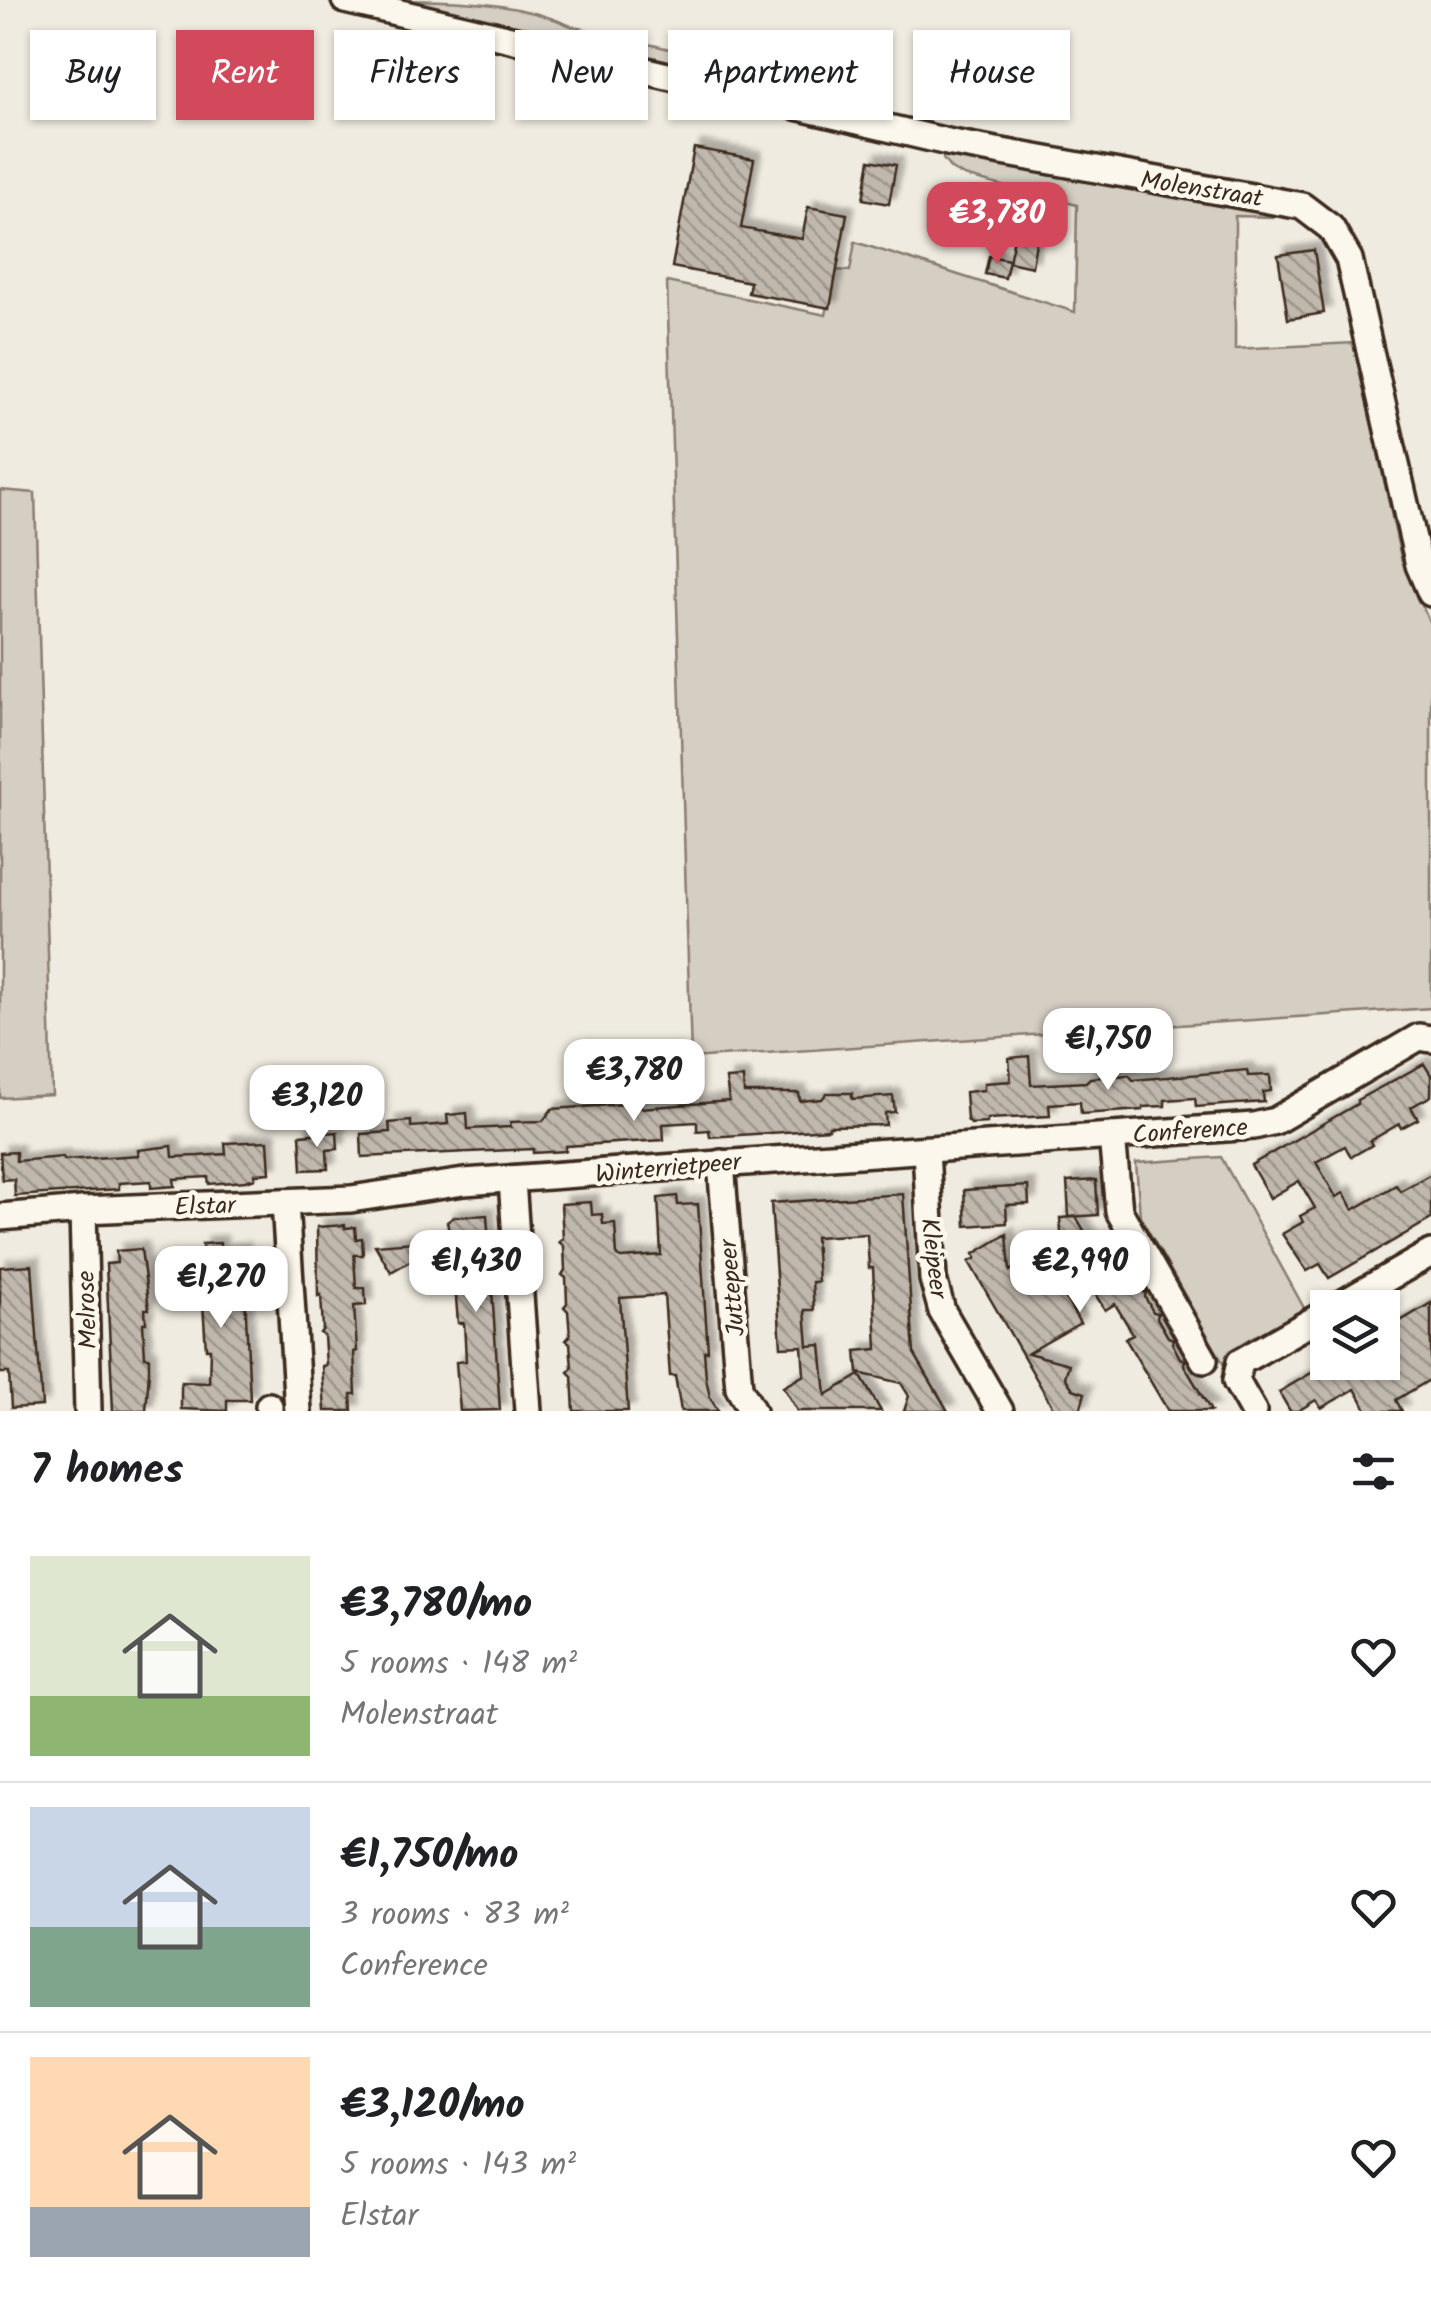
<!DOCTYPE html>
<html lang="en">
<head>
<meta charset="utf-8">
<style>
	:root { --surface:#fff; --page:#f6f6f6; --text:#202124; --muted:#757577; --line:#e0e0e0; --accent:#d1495b }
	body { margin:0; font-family:Kalam,sans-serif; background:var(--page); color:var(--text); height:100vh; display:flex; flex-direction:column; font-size:38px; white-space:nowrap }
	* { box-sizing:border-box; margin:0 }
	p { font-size:32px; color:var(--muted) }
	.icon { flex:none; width:55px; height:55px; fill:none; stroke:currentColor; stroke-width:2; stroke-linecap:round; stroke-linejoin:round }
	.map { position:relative; height:1411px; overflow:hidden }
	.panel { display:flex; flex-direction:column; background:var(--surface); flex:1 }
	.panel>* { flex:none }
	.banner { position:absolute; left:30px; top:30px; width:1372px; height:90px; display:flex; gap:20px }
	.controls { position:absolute; left:1310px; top:1290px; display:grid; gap:20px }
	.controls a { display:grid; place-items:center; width:90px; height:90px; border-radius:0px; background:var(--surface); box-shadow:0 2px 8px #0004; font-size:50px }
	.price { position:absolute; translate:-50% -85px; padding:0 22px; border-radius:20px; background:#fff; color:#222; font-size:32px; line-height:65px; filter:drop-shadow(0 2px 5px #0008) }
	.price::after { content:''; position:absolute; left:50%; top:60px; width:30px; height:22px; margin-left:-15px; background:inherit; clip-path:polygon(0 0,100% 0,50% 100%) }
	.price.current { background:var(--accent); color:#fff }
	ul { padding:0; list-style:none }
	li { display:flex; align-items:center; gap:30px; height:250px; padding:0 30px }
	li+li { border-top:2px solid var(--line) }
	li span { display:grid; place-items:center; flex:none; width:280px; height:200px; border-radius:0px; color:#555 }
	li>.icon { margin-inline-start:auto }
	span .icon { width:120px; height:120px; fill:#fffc; stroke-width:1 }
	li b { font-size:42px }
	h2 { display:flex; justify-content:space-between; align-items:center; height:120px; padding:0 30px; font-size:42px }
	.chip { padding:0 35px; border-radius:0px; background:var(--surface); box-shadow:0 2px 8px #0004; font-size:35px; line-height:90px }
	.chip.current { background:var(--accent); color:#fff }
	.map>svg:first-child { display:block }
</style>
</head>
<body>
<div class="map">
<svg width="1431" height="1411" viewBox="0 0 1431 1411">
	<defs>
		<pattern id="water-rules" width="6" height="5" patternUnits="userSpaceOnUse" patternTransform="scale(2.5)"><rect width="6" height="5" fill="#aca397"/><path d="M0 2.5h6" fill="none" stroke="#8d857b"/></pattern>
		<pattern id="building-back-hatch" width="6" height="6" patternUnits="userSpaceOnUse" patternTransform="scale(2.5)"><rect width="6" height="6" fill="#c0b8ad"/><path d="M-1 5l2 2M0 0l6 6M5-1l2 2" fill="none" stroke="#9d968c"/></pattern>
		<filter id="shadow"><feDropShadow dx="7" dy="-7" stdDeviation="2.5" flood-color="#0004"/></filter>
	</defs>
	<rect width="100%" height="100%" fill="#f0ebe0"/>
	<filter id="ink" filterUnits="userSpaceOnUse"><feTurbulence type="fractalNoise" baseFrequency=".01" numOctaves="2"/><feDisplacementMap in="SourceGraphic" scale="20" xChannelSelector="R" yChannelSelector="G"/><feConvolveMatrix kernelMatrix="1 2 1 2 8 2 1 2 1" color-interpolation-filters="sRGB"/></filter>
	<g filter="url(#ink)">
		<g fill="#d5cec3" stroke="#887c70" stroke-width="2.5">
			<path d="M 380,0 C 445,0 514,0 571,26 L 833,87 L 883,114 Z"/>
			<path d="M 944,153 L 1255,209 L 1274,217 L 1235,216 L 1235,349 L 1354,343 L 1401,558 L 1431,626 L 1431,1008 L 691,1058 L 667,282 L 826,315 L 835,270 L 850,271 L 855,242 L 1075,312 L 1077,205 L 964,176 L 951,169 L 943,159 Z"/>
			<path d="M 0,490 L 35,493 L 52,1095 L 0,1098 Z"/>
			<path d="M 1221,1157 L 1309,1317 L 1227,1370 L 1140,1216 L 1136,1163 Z"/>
		</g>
		<path fill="url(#water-rules)" stroke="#7f7367" stroke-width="2.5" d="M 957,203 L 966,209 L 949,241 L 930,230 L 941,212 Z"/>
		<g fill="url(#building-back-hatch)" stroke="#3b2a1e" stroke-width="2.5" filter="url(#shadow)">
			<path d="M 694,148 L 754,159 L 741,228 L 802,239 L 808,207 L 847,214 L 830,308 L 748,293 L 750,282 L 672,267 Z"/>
			<path d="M 870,160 L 896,165 L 889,204 L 863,199 Z"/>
			<path d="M 1019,213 L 1040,218 L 1032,267 L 1009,262 Z"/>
			<path d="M 1314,250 L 1324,313 L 1288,319 L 1278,255 Z"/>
			<path d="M 989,256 L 1009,260 L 1005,278 L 985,274 Z"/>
			<path d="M 1029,1056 L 1031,1085 L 1086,1082 L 1090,1078 L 1129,1075 L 1133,1080 L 1247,1070 L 1248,1076 L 1270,1075 L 1271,1091 L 1263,1092 L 1264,1102 L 1196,1107 L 1195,1098 L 1165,1100 L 1165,1106 L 1143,1107 L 1143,1110 L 1081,1114 L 1080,1102 L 1049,1104 L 1050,1116 L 987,1119 L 987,1123 L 971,1124 L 967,1120 L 965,1092 L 984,1090 L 984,1083 L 1011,1081 L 1009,1058 Z"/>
			<path d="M 1424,1064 L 1431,1075 L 1431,1096 L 1411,1107 L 1418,1119 L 1401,1128 L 1399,1124 L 1370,1141 L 1372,1145 L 1351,1157 L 1345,1146 L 1316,1162 L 1336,1197 L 1344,1193 L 1353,1210 L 1396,1185 L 1400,1191 L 1431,1174 L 1431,1219 L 1329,1278 L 1320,1264 L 1307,1271 L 1282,1234 L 1303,1222 L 1300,1216 L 1315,1208 L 1299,1181 L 1270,1198 L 1251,1165 L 1357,1104 L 1357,1100 Z"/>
			<path d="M 743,1078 L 744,1093 L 799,1093 L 800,1101 L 822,1099 L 827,1093 L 852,1093 L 852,1099 L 893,1096 L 895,1112 L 885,1113 L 886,1125 L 829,1126 L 829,1129 L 710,1137 L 709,1130 L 697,1131 L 697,1122 L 663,1124 L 664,1140 L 566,1146 L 566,1151 L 533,1153 L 533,1149 L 362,1157 L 361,1134 L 390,1132 L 389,1123 L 411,1121 L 411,1127 L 448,1124 L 447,1115 L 467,1113 L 468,1129 L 511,1127 L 510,1122 L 543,1121 L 552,1109 L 641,1103 L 641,1108 L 729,1101 L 726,1079 Z"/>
			<path d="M 337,1132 L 338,1149 L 327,1150 L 328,1169 L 302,1170 L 300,1135 Z"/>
			<path d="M 268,1141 L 270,1173 L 255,1174 L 255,1178 L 246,1181 L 209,1184 L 208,1177 L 174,1179 L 175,1186 L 151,1188 L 151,1181 L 119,1183 L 119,1189 L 15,1196 L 14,1179 L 2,1180 L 0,1153 L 16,1152 L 16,1161 L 63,1157 L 64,1160 L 139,1155 L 138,1150 L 172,1146 L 173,1157 L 198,1156 L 226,1154 L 225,1143 Z"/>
			<path d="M 1096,1180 L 1098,1215 L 1069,1217 L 1067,1182 Z"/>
			<path d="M 1028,1186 L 1029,1204 L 1006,1205 L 1007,1223 L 966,1226 L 964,1190 Z"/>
			<path d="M 903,1194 L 914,1353 L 948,1411 L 904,1411 L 909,1396 L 901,1383 L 858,1373 L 856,1351 L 877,1349 L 873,1268 L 869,1268 L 867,1234 L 815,1237 L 818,1282 L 812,1282 L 814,1310 L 805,1310 L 808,1346 L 821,1345 L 826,1395 L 860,1375 L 881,1411 L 797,1411 L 783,1387 L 804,1375 L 802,1346 L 781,1347 L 771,1203 Z"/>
			<path d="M 677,1196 L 678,1205 L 698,1204 L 708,1351 L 704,1351 L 706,1378 L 710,1397 L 718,1411 L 681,1411 L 675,1376 L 670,1376 L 664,1295 L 620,1298 L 628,1411 L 574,1411 L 572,1376 L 568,1372 L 572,1368 L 570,1343 L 566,1340 L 570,1336 L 568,1311 L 564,1307 L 567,1303 L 566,1278 L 562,1275 L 565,1270 L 564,1246 L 559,1242 L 563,1238 L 561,1204 L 591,1202 L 592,1215 L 602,1214 L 603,1224 L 615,1223 L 617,1256 L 621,1258 L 661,1255 L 658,1198 Z"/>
			<path d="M 487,1215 L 500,1410 L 460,1411 L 456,1362 L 466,1361 L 464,1323 L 458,1323 L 455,1285 L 461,1284 L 458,1247 L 453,1248 L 447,1222 L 454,1217 Z"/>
			<path d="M 1076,1217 L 1092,1244 L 1102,1243 L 1094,1247 L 1096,1252 L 1113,1242 L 1126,1265 L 1131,1266 L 1130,1271 L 1141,1291 L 1146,1292 L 1145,1297 L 1153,1312 L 1158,1313 L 1157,1318 L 1168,1337 L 1173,1339 L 1172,1343 L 1180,1358 L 1185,1360 L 1184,1365 L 1211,1411 L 1168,1411 L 1125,1338 L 1133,1334 L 1115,1304 L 1105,1310 L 1095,1294 L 1099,1291 L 1078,1257 L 1050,1272 L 1080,1323 L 1028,1353 L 1069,1364 L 1065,1377 L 1073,1389 L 1085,1393 L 1080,1411 L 1055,1411 L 969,1262 L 976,1258 L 974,1254 L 1007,1234 L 1010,1271 L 1045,1250 L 1045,1247 L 1062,1246 L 1060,1218 Z"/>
			<path d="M 345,1225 L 345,1228 L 355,1227 L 356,1239 L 362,1238 L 363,1255 L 354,1255 L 356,1288 L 365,1288 L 366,1305 L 354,1306 L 357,1351 L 354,1352 L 356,1394 L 351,1394 L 352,1411 L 325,1411 L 322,1366 L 326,1365 L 324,1336 L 320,1333 L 323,1329 L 321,1295 L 318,1296 L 317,1227 Z"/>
			<path d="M 414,1242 L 415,1258 L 391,1272 L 375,1245 Z"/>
			<path d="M 220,1243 L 220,1252 L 243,1250 L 250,1400 L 227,1400 L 227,1411 L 181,1409 L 181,1382 L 209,1383 L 210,1349 L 206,1349 L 203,1304 L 192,1304 L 190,1273 L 204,1272 L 202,1244 Z"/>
			<path d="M 141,1249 L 149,1309 L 145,1309 L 146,1323 L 143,1323 L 145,1357 L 149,1357 L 149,1371 L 146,1411 L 113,1411 L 106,1264 L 117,1263 L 116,1251 Z"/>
			<path d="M 32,1265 L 42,1406 L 11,1408 L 9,1373 L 0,1373 L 0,1267 Z"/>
			<path d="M 1431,1303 L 1431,1379 L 1396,1400 L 1402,1411 L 1368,1411 L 1355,1389 L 1321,1408 L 1316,1400 L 1298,1411 L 1290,1411 L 1279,1392 L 1330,1362 L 1382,1362 L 1382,1332 Z"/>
		</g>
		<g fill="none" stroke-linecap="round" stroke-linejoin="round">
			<g stroke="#3b2a1e" stroke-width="32">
				<g id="minor">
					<path d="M 345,0 L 952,143 L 1302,206 L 1331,228 L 1349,259 L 1419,565 L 1431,593"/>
					<path d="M 1112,1136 L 1119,1211 L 1204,1360"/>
					<path d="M 926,1150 L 933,1279 L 942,1311 L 1000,1411"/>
					<path d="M 721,1163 L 739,1388 L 752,1411"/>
					<path d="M 512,1180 L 528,1411"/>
					<path d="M 285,1202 L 298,1411"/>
					<path d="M 83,1210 L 88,1411"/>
					<path d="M 0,1217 L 83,1210 L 351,1199 L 464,1182 L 1254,1126 L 1275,1121 L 1419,1037 L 1431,1039"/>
					<path d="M 1335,1308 L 1431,1253"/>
					<path d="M 269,1406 L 269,1411"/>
					<path d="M 1253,1411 L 1236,1381 L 1240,1362 L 1328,1312"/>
				</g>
			</g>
			<use href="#minor" stroke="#fbf7ec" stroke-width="25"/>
		</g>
	</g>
	<g text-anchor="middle" stroke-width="9" stroke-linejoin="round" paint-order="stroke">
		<g font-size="25" fill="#3b2a1e" stroke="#fbf7ec">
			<text transform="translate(1202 188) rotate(9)" y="9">Molenstraat</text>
			<text transform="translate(1190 1130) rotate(-4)" y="9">Conference</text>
			<text transform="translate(668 1167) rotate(-5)" y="9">Winterrietpeer</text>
			<text transform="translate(205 1205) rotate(-2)" y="9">Elstar</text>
			<text transform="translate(935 1258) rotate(83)" y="9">Kleipeer</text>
			<text transform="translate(731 1288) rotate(-95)" y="9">Juttepeer</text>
			<text transform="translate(86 1310) rotate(-92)" y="9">Melrose</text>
		</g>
	</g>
</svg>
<div class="controls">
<a><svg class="icon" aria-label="layers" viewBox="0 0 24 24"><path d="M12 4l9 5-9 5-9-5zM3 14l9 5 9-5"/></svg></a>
</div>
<b class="price current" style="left:997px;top:267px">€3,780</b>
<b class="price" style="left:1108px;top:1093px">€1,750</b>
<b class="price" style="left:634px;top:1124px">€3,780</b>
<b class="price" style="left:317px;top:1150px">€3,120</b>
<b class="price" style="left:476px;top:1315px">€1,430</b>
<b class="price" style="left:1080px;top:1315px">€2,990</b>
<b class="price" style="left:221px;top:1331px">€1,270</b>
<div class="banner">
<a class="chip">Buy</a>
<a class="chip current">Rent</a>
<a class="chip">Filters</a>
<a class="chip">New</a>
<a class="chip">Apartment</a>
<a class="chip">House</a>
</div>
</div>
<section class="panel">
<h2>7 homes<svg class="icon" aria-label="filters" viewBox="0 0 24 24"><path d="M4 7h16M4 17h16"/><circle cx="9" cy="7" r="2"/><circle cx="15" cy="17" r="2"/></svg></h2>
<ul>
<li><span style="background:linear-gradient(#dfe7d0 70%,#8fb573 0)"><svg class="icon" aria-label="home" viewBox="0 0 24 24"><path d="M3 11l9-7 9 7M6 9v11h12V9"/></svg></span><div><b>€3,780/mo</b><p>5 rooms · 148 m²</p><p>Molenstraat</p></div><svg class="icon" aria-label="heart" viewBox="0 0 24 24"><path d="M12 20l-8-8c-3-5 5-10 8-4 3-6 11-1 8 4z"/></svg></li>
<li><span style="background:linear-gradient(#c9d6e8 60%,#7fa58c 0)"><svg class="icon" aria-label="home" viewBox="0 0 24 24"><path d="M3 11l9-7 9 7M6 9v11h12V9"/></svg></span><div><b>€1,750/mo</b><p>3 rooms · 83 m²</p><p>Conference</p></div><svg class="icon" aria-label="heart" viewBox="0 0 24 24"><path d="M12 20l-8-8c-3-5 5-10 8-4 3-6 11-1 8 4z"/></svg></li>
<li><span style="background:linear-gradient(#ffd9b3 75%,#9aa5b1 0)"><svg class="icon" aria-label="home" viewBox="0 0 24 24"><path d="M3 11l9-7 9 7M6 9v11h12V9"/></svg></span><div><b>€3,120/mo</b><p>5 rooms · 143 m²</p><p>Elstar</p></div><svg class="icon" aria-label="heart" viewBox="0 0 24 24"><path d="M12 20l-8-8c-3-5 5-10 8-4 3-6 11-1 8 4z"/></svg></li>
</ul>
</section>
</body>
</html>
